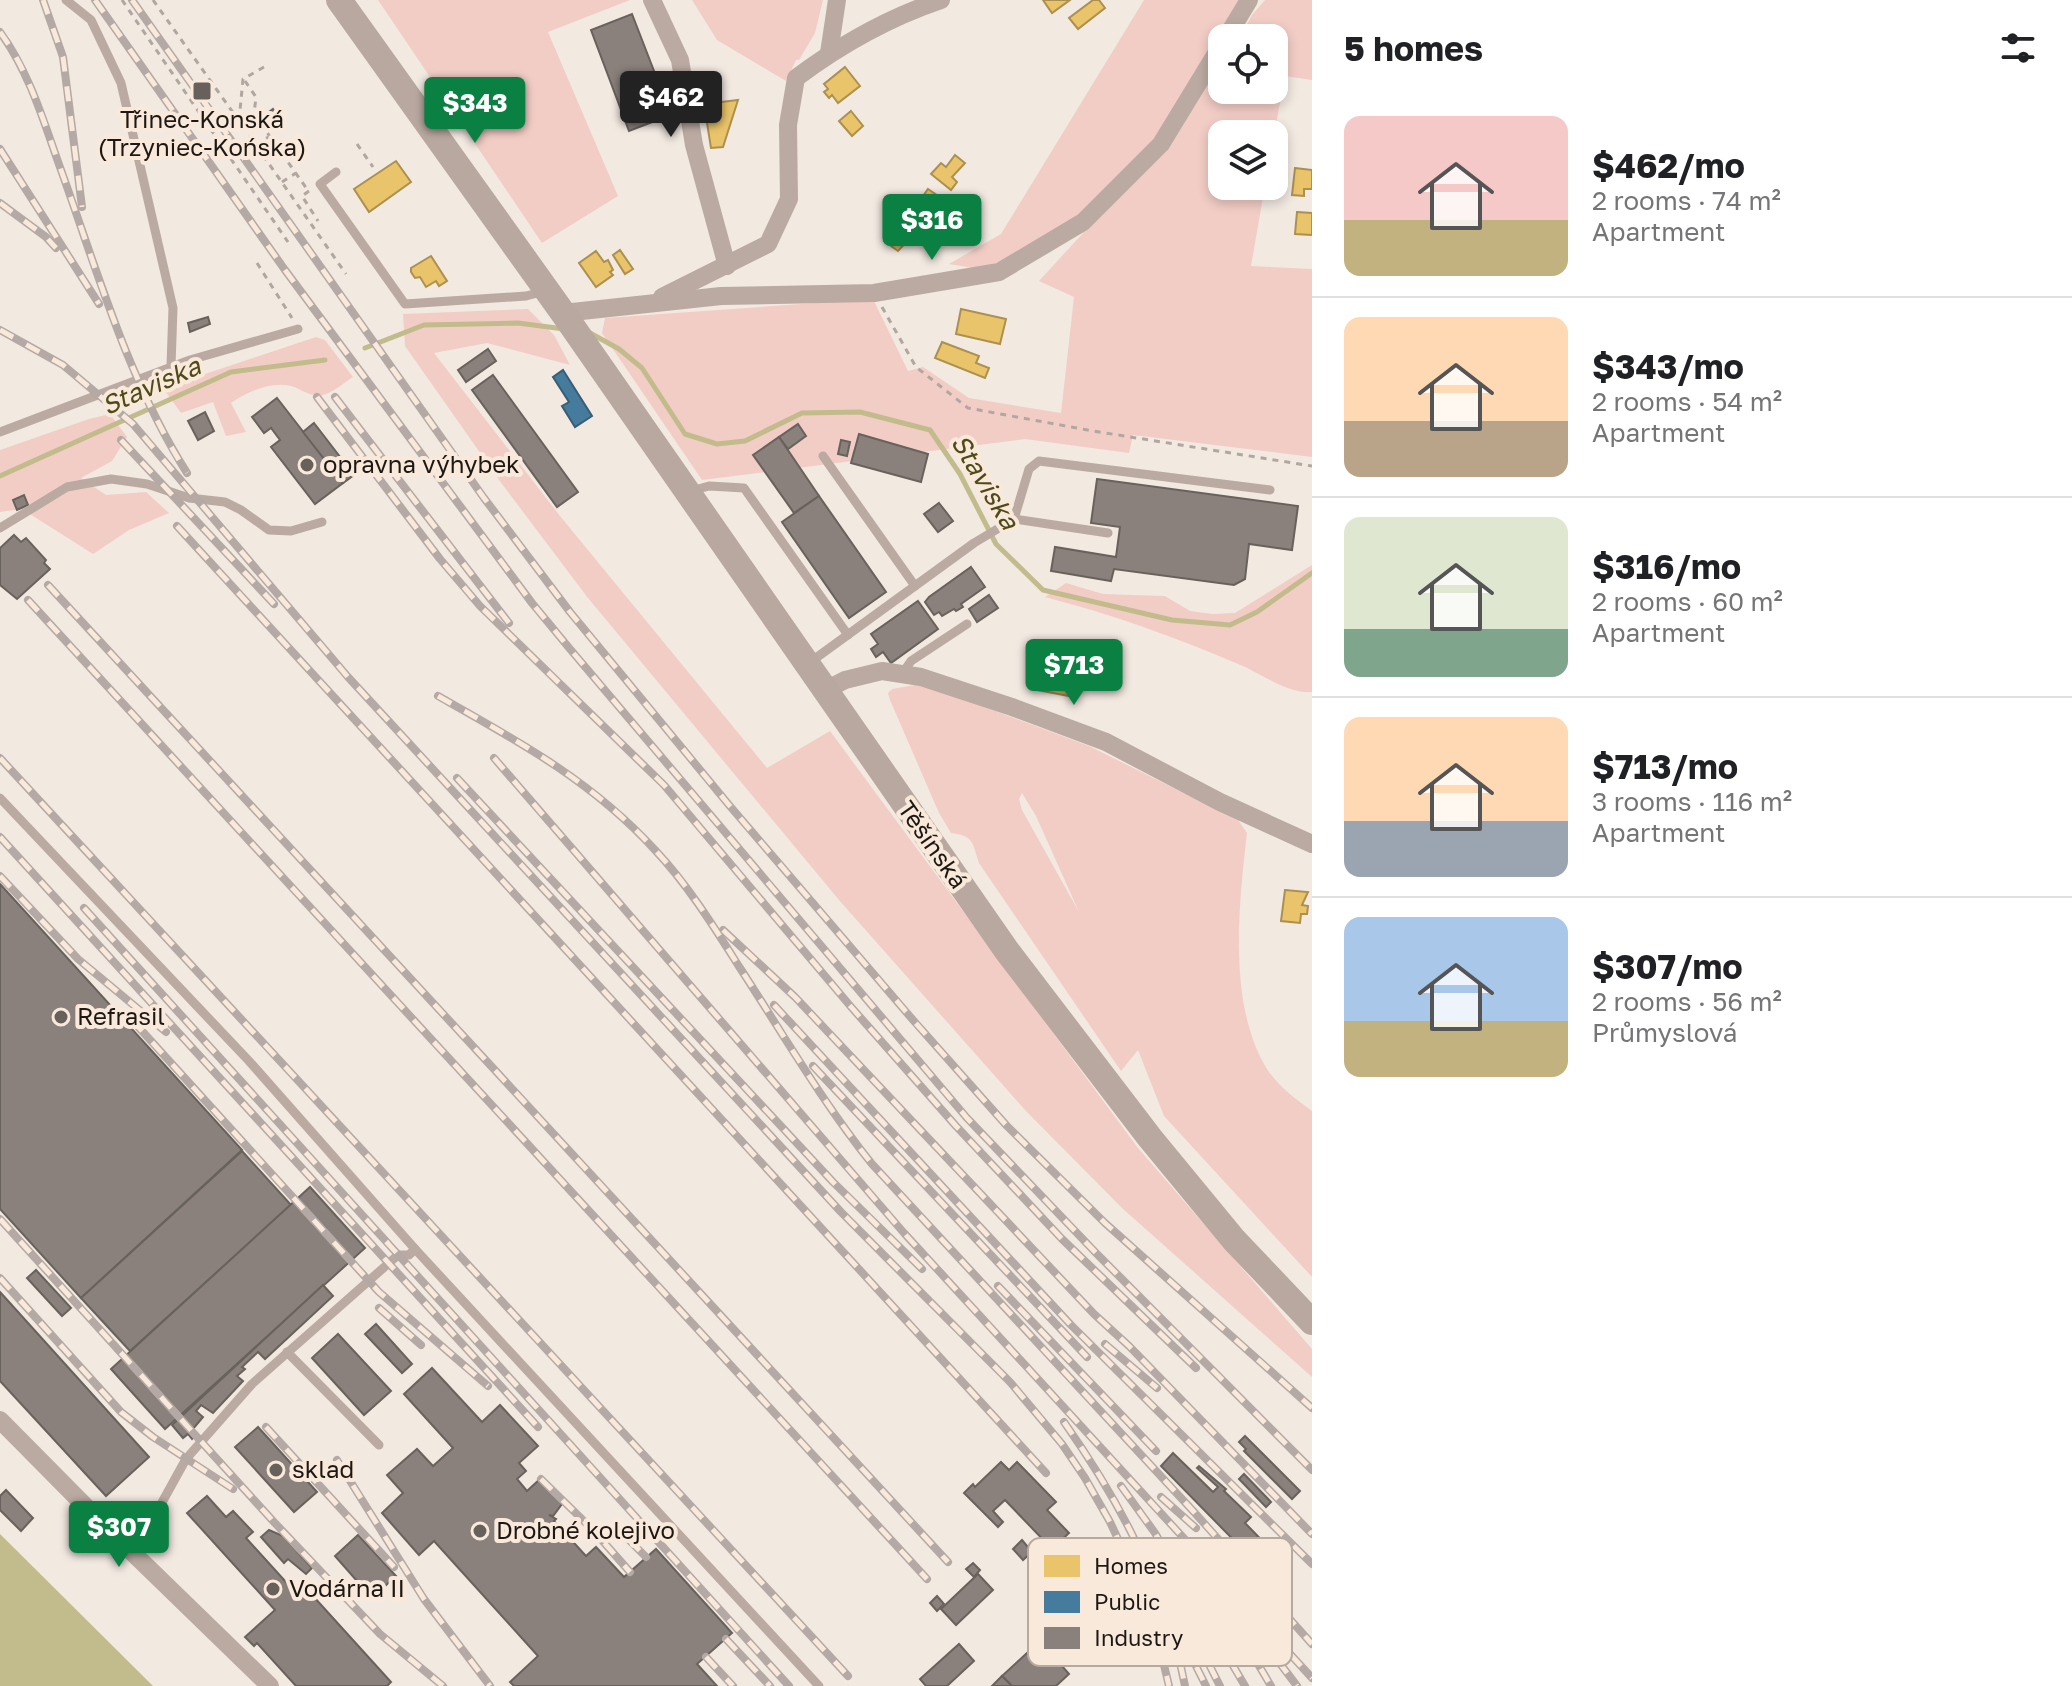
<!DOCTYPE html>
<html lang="en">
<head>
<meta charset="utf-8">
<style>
	:root { --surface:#fff; --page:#f6f6f6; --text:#202124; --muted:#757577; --line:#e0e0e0; --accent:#0b8043 }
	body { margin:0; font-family:"Golos Text",sans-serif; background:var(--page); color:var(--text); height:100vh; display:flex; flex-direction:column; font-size:30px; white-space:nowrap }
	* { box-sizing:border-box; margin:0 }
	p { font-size:26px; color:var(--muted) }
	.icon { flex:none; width:44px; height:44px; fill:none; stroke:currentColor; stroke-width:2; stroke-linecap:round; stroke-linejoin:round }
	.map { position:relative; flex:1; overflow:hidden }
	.details { display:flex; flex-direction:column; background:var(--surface); width:760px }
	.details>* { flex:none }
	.fabs { position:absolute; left:1208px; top:24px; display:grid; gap:16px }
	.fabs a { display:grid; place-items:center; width:80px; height:80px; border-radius:16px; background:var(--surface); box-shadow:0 4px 12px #0003; font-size:40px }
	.price { position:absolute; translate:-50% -68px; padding:0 18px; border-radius:8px; background:var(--accent); color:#fff; font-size:26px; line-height:52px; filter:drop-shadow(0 2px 4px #0008) }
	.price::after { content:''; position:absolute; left:50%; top:48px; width:24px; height:18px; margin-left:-12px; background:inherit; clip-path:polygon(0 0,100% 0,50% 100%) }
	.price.current { background:#222; color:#fff }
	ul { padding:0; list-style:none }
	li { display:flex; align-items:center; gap:24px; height:200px; padding:0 32px }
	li+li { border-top:2px solid var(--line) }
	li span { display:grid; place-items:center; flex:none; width:224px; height:160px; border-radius:16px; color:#555 }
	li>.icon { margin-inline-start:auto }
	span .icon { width:96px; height:96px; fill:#fffc; stroke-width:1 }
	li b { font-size:34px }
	h2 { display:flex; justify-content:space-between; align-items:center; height:96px; padding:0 32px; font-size:34px }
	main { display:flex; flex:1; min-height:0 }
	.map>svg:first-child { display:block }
</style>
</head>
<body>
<main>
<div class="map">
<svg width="1312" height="1686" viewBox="0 0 1312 1686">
	<rect width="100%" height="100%" fill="#f2e9e1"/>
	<g fill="#f2cdc6" fill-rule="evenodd">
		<path d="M 378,0 L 630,0 L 548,32 L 618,196 L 542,243 Z"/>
		<path d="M 692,0 L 823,0 L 815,33 L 799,60 L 796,60 L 786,81 L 717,40 Z"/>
		<path d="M 1144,0 L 1242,0 L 1222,38 L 1222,90 L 1274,90 L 1274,38 L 1240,38 L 1252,15 L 1265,0 L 1312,0 L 1312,80 L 1285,76 L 1274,135 L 1222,134 L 1222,186 L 1265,186 L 1251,266 L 1312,269 L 1312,457 L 1133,435 L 1129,453 L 1025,439 L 702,480 L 602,333 L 605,318 L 873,299 L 908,371 L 923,367 L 969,398 L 1061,413 L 1074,297 L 1039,281 L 1084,232 L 979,269 L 949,264 L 1001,234 Z"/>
		<path d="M 528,309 L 554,335 L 570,365 L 487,343 L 434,353 L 560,516 L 767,768 L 830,731 L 1138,1148 L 1312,1349 L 1312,1377 L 1122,1208 L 1025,1110 L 839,900 L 588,598 L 502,484 L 405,346 L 403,314 Z"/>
		<path d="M 316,337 L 325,340 L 353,377 C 345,382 335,391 326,394 C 312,399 304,390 291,386 C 271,381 247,392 231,403 L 246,432 L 226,436 L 213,402 L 181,413 L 165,391 L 172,385 Z"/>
		<path d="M 110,414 L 127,437 L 112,461 L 81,478 L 106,495 L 146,492 L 169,513 L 129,530 L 93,554 L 22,509 L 0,512 L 0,450 L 89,419 Z"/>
		<path d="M 1312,565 L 1312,692 C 1287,694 1261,673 1238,664 C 1175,637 1111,614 1045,597 L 1066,583 L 1103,594 L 1165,596 L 1190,611 L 1212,614 L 1235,613 Z"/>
		<path d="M 915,685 L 928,686 L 1089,746 L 1238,820 L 1247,833 C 1239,903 1228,999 1264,1064 C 1275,1084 1294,1098 1312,1111 L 1312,1277 L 1164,1116 L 1138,1050 L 1121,1071 L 979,863 C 972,842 974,836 951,833 L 939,813 L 890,700 L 888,693 L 892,689 ZM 1022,793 L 1036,816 L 1079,912 L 1022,810 L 1019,799 Z"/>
	</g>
	<path fill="#c2bb8c" d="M 0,1534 L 153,1686 L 0,1686 Z"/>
	<g fill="#e9c46a" stroke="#ac9050" stroke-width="2">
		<path d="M 1043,0 L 1070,0 L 1052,13 Z"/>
		<path d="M 1093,0 L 1099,0 L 1105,8 L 1078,29 L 1069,18 Z"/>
		<path d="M 845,67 L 860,86 L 838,103 L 832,95 L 829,98 L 824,92 L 828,89 L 824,84 Z"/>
		<path d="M 738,100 L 723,147 L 711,148 L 704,104 Z"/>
		<path d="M 851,111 L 863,126 L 852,136 L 839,121 Z"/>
		<path d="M 955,155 L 965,163 L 952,177 L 957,182 L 951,190 L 931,174 L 941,163 L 946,167 Z"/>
		<path d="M 396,161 L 411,182 L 369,212 L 354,189 Z"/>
		<path d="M 1295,168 L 1312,170 L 1312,189 L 1304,189 L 1304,196 L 1292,195 Z"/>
		<path d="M 928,189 L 950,204 L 935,226 L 912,212 Z"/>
		<path d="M 1297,212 L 1312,213 L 1312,235 L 1295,234 Z"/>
		<path d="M 895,224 L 912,236 L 898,251 L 884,241 Z"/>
		<path d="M 620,250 L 633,269 L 625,274 L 613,255 Z"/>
		<path d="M 596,251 L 604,262 L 608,260 L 613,270 L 610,272 L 613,275 L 596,287 L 579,263 Z"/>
		<path d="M 431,256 L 447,281 L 439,286 L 436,281 L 426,287 L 420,277 L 415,278 L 411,272 L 411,268 Z"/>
		<path d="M 961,309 L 1006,319 L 1000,344 L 956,334 Z"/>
		<path d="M 942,342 L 979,356 L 976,363 L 989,368 L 985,378 L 935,358 Z"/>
		<path d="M 1047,646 L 1069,650 L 1066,662 L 1045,658 Z"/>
		<path d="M 1077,652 L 1102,653 L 1102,669 L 1077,668 Z"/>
		<path d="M 1052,669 L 1073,677 L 1069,696 L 1037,690 L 1041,671 L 1051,673 Z"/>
		<path d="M 1285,890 L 1308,892 L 1302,905 L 1308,906 L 1307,914 L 1301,914 L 1300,923 L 1281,921 Z"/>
	</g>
	<path fill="#457b9d" stroke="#395d74" stroke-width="2" d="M 563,370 L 592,416 L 575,427 L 562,406 L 569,402 L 553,377 Z"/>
	<g fill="#8a817c" stroke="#69625c" stroke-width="2">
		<path d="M 632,14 L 671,115 L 629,131 L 591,30 Z"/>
		<path d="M 273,109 L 279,117 L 267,126 L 261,118 Z"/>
		<path d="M 208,317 L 210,324 L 190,332 L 188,323 Z"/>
		<path d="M 488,349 L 496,361 L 466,382 L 458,370 Z"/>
		<path d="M 493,375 L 578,492 L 557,507 L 472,390 Z"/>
		<path d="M 277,398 L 343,483 L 315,504 L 271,447 L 280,440 L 271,428 L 264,433 L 252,417 Z"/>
		<path d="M 205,412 L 214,431 L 198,440 L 188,421 Z"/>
		<path d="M 314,423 L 354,475 L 343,483 L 303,432 Z"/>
		<path d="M 798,424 L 806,436 L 788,449 L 779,437 Z"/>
		<path d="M 859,434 L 928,454 L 921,482 L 851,463 Z"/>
		<path d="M 779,437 L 819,496 L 794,513 L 753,455 Z"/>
		<path d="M 841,440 L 850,442 L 847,456 L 838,454 Z"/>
		<path d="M 1097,479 L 1298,506 L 1292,550 L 1249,544 L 1245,579 L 1234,585 L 1114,569 L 1111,581 L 1051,571 L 1055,547 L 1116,557 L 1120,527 L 1091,523 Z"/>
		<path d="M 24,495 L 28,505 L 17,510 L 13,500 Z"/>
		<path d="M 819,496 L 886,592 L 849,618 L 782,522 Z"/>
		<path d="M 939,503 L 953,521 L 938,532 L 924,514 Z"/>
		<path d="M 14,535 L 21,542 L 26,538 L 46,560 L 44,563 L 50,569 L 17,599 L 0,585 L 0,548 Z"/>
		<path d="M 971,567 L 985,587 L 961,604 L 963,607 L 956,611 L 954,609 L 942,616 L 939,612 L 934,615 L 925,602 L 929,597 Z"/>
		<path d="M 989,595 L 998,608 L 977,622 L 969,609 Z"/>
		<path d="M 918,601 L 938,629 L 891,663 L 883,652 L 876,657 L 871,649 L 878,644 L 871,634 Z"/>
		<path d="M 0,884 L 242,1150 L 81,1298 L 0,1209 Z"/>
		<path d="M 242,1151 L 291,1205 L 130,1351 L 81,1298 Z"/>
		<path d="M 310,1187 L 365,1248 L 165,1429 L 111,1369 Z"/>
		<path d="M 36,1270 L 71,1308 L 62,1316 L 27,1278 Z"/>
		<path d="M 323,1285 L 333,1296 L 265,1359 L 258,1352 L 242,1367 L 245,1369 L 237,1376 L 243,1381 L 213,1413 L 201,1405 L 196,1411 L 203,1417 L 192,1430 L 196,1434 L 192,1439 L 188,1434 L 183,1438 L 172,1425 Z"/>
		<path d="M 0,1292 L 149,1457 L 106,1496 L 0,1381 Z"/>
		<path d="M 376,1324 L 412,1364 L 402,1373 L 365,1334 Z"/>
		<path d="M 338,1334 L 391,1391 L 364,1415 L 312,1358 Z"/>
		<path d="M 432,1368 L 482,1422 L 500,1405 L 538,1446 L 519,1463 L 526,1471 L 517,1479 L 527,1491 L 540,1479 L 557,1497 L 562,1504 L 553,1516 L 549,1515 L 556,1519 L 554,1521 L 586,1556 L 596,1547 L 624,1577 L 656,1549 L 732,1633 L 697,1664 L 717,1686 L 514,1686 L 510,1682 L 538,1656 L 434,1541 L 419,1555 L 382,1513 L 403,1493 L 387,1475 L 417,1449 L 433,1466 L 453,1448 L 404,1394 Z"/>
		<path d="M 258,1427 L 317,1492 L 294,1512 L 235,1447 Z"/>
		<path d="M 1245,1436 L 1300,1491 L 1292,1499 L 1244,1451 L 1246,1449 L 1239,1442 Z"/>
		<path d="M 1173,1453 L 1213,1492 L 1218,1487 L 1197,1468 L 1199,1466 L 1226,1489 L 1224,1491 L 1251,1517 L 1245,1523 L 1280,1559 L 1266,1573 L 1161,1466 Z"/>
		<path d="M 1001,1462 L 1009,1470 L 1017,1462 L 1056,1502 L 1047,1510 L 1069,1533 L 1052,1549 L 1005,1500 L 993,1511 L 1003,1522 L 998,1527 L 964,1493 L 973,1484 L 975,1487 Z"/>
		<path d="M 1244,1474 L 1271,1502 L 1266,1507 L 1239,1479 Z"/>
		<path d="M 6,1490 L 33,1518 L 21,1531 L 0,1510 L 0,1496 Z"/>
		<path d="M 207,1496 L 226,1517 L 233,1511 L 253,1532 L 246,1538 L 295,1592 L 303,1585 L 391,1682 L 387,1686 L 296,1686 L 257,1643 L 254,1646 L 245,1637 L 275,1610 L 187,1513 Z"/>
		<path d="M 269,1530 L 283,1536 L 312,1568 L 306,1574 L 288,1559 L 284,1563 L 261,1537 Z"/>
		<path d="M 358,1535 L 396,1576 L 372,1598 L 335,1556 Z"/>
		<path d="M 1022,1540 L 1032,1552 L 1023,1560 L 1013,1549 Z"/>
		<path d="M 973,1563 L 980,1570 L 974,1577 L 966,1569 Z"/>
		<path d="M 978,1574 L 993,1590 L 956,1625 L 941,1609 Z"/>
		<path d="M 937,1596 L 944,1604 L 937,1611 L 930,1603 Z"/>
		<path d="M 1040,1641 L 1069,1674 L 1056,1686 L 1012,1686 L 1002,1676 Z"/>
		<path d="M 959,1644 L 974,1661 L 947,1686 L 926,1686 L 920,1679 Z"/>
		<path d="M 1002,1676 L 1012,1686 L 992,1686 Z"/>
	</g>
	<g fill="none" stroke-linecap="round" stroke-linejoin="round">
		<g stroke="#c2bb8c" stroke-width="5">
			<path d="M 590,333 L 619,349 L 642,368 L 685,434 L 717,444 L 745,441 L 802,413 L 860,412 L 930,430 L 960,474 L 996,544 L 1043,590 L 1172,620 L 1230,625 L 1257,612 L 1312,573"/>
			<path d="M 365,348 L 424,325 L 518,323 L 564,329"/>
			<path d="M 0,476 L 231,372 L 325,360"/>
		</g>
		<g stroke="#b2a7a0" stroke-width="3" stroke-dasharray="6 6" stroke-linecap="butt">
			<path d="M 122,0 L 288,242"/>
			<path d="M 153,0 L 239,121"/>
			<path d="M 264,67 L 243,79 L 239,121 L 346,274"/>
			<path d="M 245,81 L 256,97 L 254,114 L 307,189"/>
			<path d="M 357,144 L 373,167"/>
			<path d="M 256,145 L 270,136"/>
			<path d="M 282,182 L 296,173"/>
			<path d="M 309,191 L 302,196 L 318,221"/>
			<path d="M 257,263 L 292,318"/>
			<path d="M 882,307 L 916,367 L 968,408 L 1093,431 L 1312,466"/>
		</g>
		<g stroke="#baaaa2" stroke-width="9">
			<path d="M 66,0 L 91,20 L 121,83 L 173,308 L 171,366"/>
			<path d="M 336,172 L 320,184 L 405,304 L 526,296 L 545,291"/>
			<path d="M 0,432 L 190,360 L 298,329"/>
			<path d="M 823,456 L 915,586"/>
			<path d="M 691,491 L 709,486 L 744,488 L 848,635"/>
			<path d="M 1014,519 L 1029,469 L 1039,461 L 1270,490"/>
			<path d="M 0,528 L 67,487 L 111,479 L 147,484 L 189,498 L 225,502 L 241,510 L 269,530 L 291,531 L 322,522"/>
			<path d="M 809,663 L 974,543 L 1014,519 L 1108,533"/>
			<path d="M 902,674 L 911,661 L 967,624"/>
			<path d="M 0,798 L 249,1061 L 415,1249 L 819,1686"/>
			<path d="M 287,1352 L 379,1445"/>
			<path d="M 134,1553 L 186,1459 L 252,1384 L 398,1255 L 409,1255 L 415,1249"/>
		</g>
		<g stroke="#baaaa2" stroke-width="18">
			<path d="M 652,0 L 680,60 L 694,145 L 727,266"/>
			<path d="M 1226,38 L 1249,0"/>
			<path d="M 829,53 L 837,0"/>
			<path d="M 662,297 L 768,244 L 789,199 L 788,125 L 796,78 C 840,45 888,18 941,0"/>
			<path d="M 563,313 L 721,296 L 874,293 L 999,272 L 1083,222 L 1161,144 L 1222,44"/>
			<path d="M 824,691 L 845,680 L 882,671 L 921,677 L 1012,707 L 1106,742 L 1220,802 L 1312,844"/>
			<path d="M 0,1420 L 102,1523 L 270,1686"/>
		</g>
		<path stroke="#b8a8a0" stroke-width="26" d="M 339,0 L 563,313 L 1007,951 L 1150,1138 L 1234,1240 L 1312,1322"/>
		<g stroke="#b4a9a4" stroke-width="8">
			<g id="rail">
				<path d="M 43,0 L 63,57 L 82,207"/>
				<path d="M 95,0 L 285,270 L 532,603 L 570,649 L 967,1118 L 1097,1254 L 1312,1470"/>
				<path d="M 132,0 L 484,498 L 570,612 L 729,805 L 913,1020 L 1007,1126 L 1105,1223 L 1312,1408"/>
				<path d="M 0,32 C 30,73 44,123 61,170 C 98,273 128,380 187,473"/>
				<path d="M 0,149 L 99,304"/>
				<path d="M 0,203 L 46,237 L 56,248"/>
				<path d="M 0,330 L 63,365 L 133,424 L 348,677 L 841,1212 L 1010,1382 L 1062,1444 L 1085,1478 L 1110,1522 L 1141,1588 L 1157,1636 L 1169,1686"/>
				<path d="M 317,397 L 440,559 L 480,606 L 664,785 L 852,1008 L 956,1126 L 1062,1239 L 1196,1368"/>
				<path d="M 335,397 L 509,623"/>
				<path d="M 121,440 L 274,604"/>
				<path d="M 177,526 L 1046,1473"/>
				<path d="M 48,585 L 948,1562"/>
				<path d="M 28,600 L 927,1579"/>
				<path d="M 438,696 C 518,741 592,781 655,850 C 688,885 714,927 740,968 C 783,1034 823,1103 872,1164 L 1194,1512 L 1312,1644"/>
				<path d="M 0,758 L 848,1676"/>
				<path d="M 494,758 L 904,1233 L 1312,1678"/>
				<path d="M 457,778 L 833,1182 L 922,1269"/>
				<path d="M 0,837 L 538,1427"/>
				<path d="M 0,876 L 78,959 L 166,1032"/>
				<path d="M 84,908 L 789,1686"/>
				<path d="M 723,930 L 795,997 L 1094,1314 L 1129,1346 L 1312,1534"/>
				<path d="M 774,1005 L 1071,1325 L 1312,1564"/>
				<path d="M 132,1020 L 379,1292 L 488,1386"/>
				<path d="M 813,1066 L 1087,1357"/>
				<path d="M 0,1219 L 273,1521 L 380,1634 L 443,1686"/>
				<path d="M 0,1278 L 121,1412 L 153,1437 L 233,1489"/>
				<path d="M 998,1286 L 1156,1451"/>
				<path d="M 379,1308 L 421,1345"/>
				<path d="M 1105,1344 L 1157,1388"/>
				<path d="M 1064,1422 C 1121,1503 1166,1589 1185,1686"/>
				<path d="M 266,1427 L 394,1567"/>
				<path d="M 337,1460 L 424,1599 L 490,1686"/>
				<path d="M 541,1479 L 593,1530 L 630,1572"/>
				<path d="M 1121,1486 L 1155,1533 L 1245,1686"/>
				<path d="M 1161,1497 L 1196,1528"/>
				<path d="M 629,1540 L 646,1557"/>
				<path d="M 1155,1558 L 1220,1686"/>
				<path d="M 1196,1568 L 1226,1610 L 1271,1686"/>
				<path d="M 1260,1637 L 1297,1686"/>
				<path d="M 726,1639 L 770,1686"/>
				<path d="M 1183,1640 L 1206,1686"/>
				<path d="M 706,1657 L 733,1686"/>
			</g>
		</g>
		<use href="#rail" stroke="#f8e9db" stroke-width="5" stroke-dasharray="15" stroke-linecap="butt"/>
	</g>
	<g fill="#68615b" stroke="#f8e9db" stroke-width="3">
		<rect x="192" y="81" width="20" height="20" rx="4"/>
		<circle cx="307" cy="465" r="8"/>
		<circle cx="61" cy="1017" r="8"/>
		<circle cx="276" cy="1470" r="8"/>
		<circle cx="480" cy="1531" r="8"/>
		<circle cx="273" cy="1589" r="8"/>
	</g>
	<g text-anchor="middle" stroke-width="8" stroke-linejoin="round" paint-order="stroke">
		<g font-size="24" fill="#1d1813" stroke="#f8e9db" text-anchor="start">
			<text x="202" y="128" text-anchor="middle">Třinec-Konská<tspan x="202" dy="28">(Trzyniec-Końska)</tspan></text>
			<text x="323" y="473">opravna výhybek</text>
			<text x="77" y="1025">Refrasil</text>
			<text x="292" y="1478">sklad</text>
			<text x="496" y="1539">Drobné kolejivo</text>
			<text x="289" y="1597">Vodárna II</text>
		</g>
		<g font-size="24" fill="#1d1813" stroke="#f8e9db">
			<text transform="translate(932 845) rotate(55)" y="8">Těšínská</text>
		</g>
		<g font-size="26" font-style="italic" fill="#4f4a18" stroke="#f8e9db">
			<text transform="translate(151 386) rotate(-24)" y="9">Staviska</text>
			<text transform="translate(985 482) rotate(59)" y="9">Staviska</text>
		</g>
	</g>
	<rect x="1028" y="1538" width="264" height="128" rx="12" fill="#f8e9db" stroke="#b6aa9f" stroke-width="2"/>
	<rect x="1044" y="1555" width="36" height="22" fill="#e9c46a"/>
	<rect x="1044" y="1591" width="36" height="22" fill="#457b9d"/>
	<rect x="1044" y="1627" width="36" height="22" fill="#8a817c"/>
	<g font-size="22" fill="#1d1813">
		<text x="1094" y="1574">Homes</text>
		<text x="1094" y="1610">Public</text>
		<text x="1094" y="1646">Industry</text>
	</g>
</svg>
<div class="fabs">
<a><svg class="icon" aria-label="locate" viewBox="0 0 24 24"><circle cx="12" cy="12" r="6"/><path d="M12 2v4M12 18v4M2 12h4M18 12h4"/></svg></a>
<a><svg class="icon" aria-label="layers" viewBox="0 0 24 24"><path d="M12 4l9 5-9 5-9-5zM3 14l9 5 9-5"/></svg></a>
</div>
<b class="price current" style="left:671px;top:139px">$462</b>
<b class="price" style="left:475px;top:145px">$343</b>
<b class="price" style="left:932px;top:262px">$316</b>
<b class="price" style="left:1074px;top:707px">$713</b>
<b class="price" style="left:119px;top:1569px">$307</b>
</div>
<section class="details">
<h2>5 homes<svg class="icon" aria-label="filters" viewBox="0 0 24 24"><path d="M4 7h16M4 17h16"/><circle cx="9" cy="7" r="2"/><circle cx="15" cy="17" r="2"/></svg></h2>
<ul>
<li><span style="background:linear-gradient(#f6c9c9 65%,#c2b280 0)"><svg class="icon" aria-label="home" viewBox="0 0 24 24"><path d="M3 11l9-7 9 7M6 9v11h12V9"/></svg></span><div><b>$462/mo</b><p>2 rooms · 74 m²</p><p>Apartment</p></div></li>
<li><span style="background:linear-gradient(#ffd9b3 65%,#b9a48a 0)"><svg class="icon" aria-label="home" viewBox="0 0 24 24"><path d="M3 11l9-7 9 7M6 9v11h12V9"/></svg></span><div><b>$343/mo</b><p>2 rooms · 54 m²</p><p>Apartment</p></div></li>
<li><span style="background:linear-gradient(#dfe7d0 70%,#7fa58c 0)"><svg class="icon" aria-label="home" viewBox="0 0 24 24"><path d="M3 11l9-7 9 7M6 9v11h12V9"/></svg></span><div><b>$316/mo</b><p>2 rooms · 60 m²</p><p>Apartment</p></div></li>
<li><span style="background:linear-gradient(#ffd9b3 65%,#9aa5b1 0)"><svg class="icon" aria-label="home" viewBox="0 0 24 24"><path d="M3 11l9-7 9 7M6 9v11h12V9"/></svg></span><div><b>$713/mo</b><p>3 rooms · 116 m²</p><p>Apartment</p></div></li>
<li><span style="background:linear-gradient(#a9c7e8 65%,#c2b280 0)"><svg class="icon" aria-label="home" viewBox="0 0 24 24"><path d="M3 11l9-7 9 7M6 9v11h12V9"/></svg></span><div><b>$307/mo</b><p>2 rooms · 56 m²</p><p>Průmyslová</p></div></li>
</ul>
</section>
</main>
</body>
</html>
